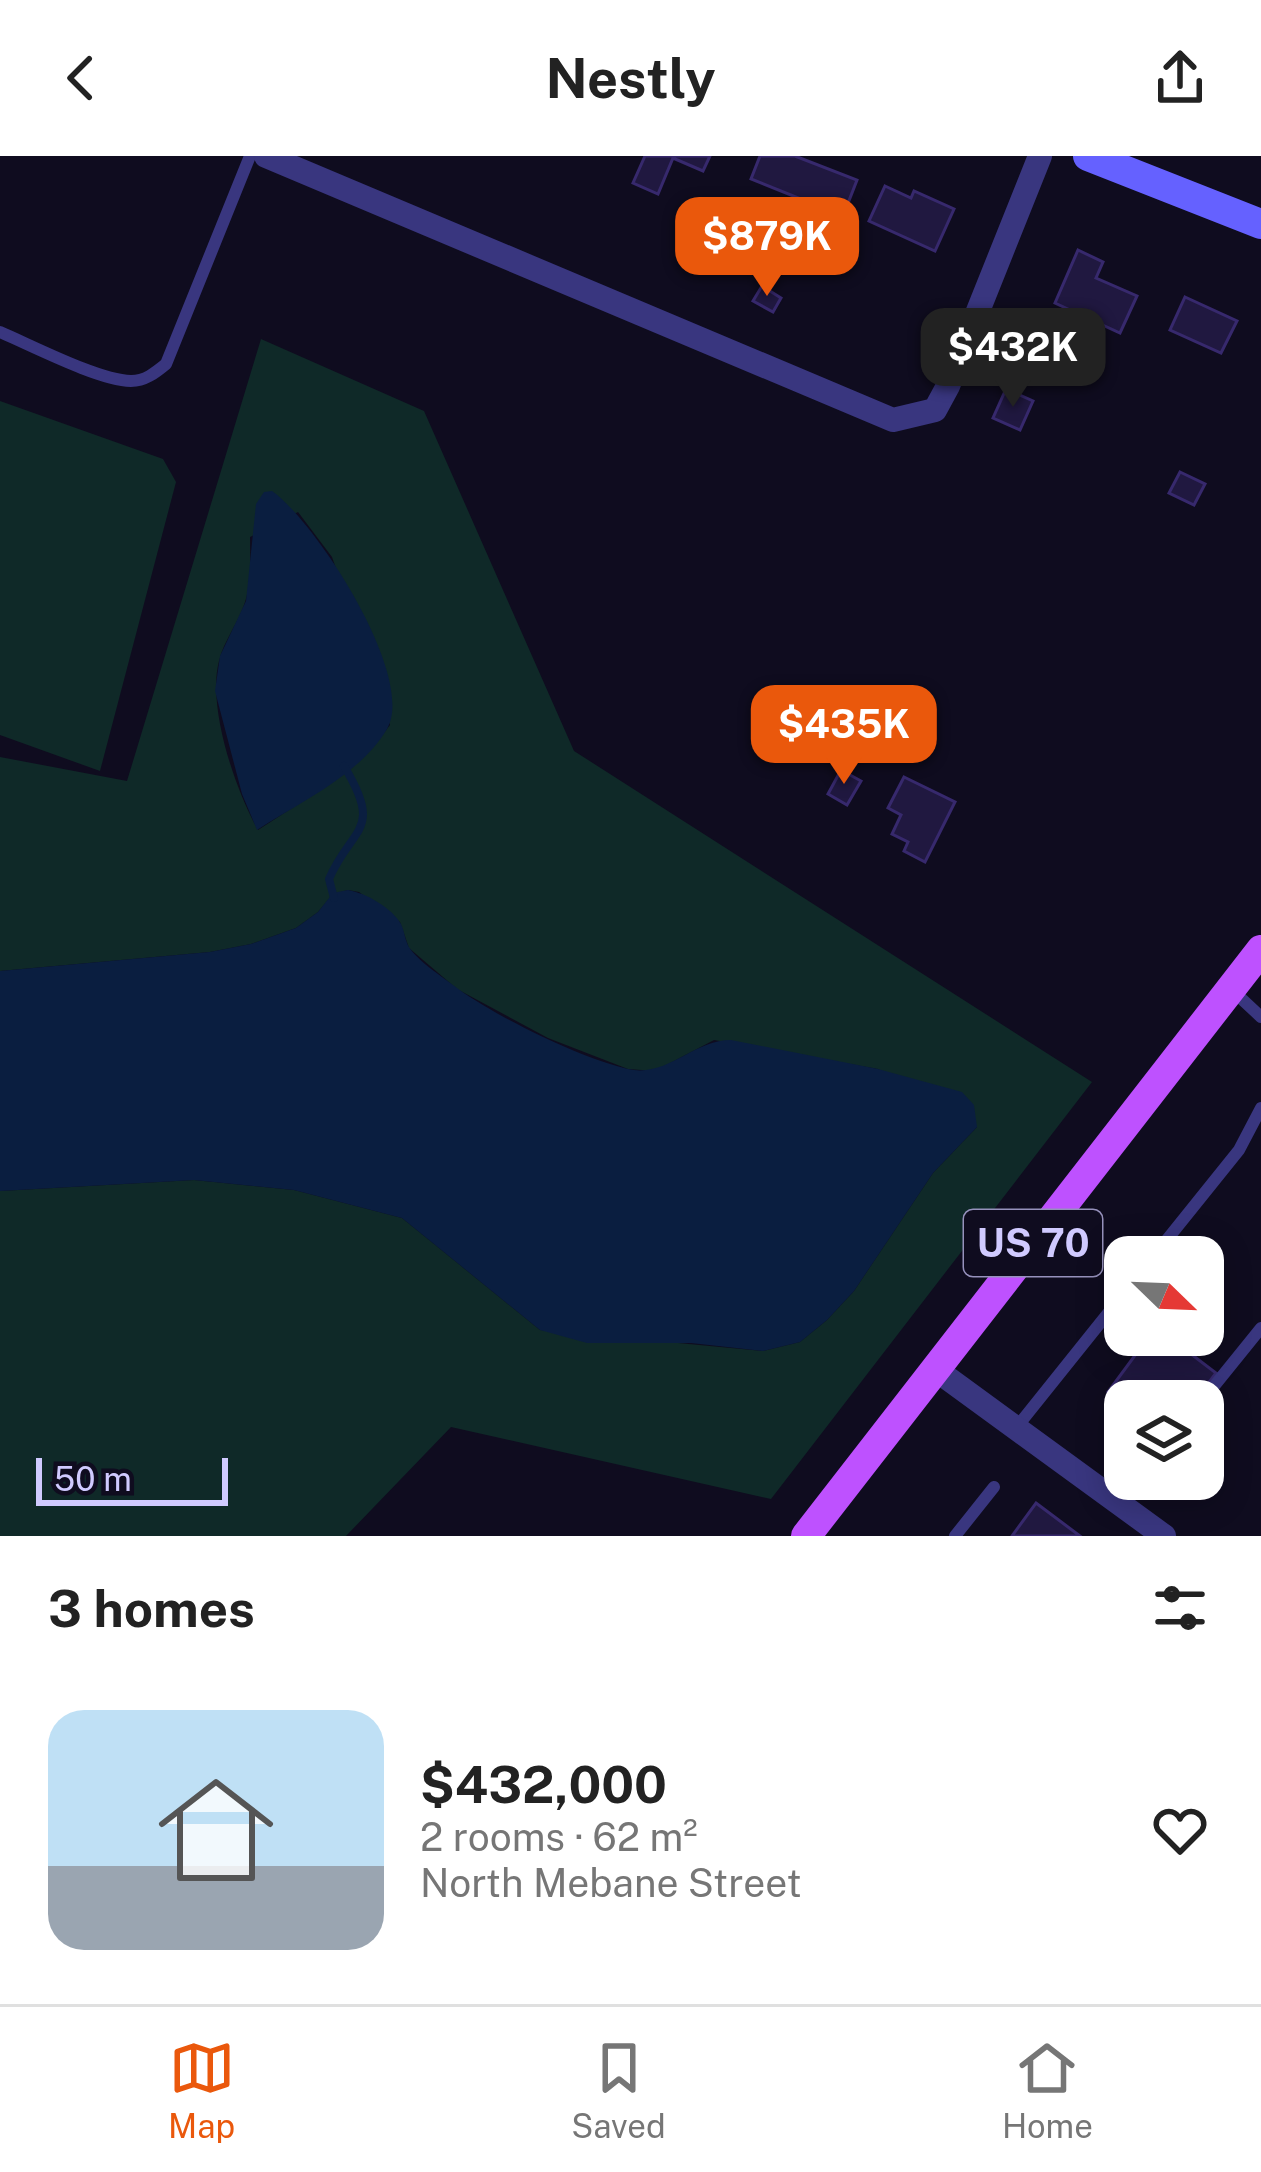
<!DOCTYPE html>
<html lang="en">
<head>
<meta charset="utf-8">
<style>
	:root { --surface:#fff; --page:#f2f2f2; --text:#222; --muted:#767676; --line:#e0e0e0; --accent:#ea580c }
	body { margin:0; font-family:"Public Sans",sans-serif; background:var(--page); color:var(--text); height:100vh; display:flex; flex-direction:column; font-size:45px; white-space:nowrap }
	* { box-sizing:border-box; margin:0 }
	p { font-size:39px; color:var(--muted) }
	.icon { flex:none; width:66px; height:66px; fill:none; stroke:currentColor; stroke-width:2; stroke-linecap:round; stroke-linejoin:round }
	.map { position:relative; height:1380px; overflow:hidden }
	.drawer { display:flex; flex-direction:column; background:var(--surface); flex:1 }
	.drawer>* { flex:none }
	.needle { width:78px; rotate:113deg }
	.tools { position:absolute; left:1104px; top:1080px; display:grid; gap:24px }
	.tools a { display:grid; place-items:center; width:120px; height:120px; border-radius:24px; background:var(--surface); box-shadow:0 6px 30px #0003; font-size:60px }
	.scale { position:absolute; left:36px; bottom:30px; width:192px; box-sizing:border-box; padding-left:12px; border:6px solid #d0caff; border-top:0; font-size:33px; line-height:42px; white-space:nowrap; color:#d0caff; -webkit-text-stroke:9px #0f0c1f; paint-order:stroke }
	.price { position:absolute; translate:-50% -102px; padding:0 27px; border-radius:24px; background:var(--accent); color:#fff; font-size:39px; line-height:78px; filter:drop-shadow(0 3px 6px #0008) }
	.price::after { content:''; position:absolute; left:50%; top:72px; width:36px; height:27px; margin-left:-18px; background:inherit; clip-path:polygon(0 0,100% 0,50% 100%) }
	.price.selected { background:#222; color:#fff }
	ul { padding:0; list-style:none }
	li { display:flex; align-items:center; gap:36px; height:300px; padding:0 48px }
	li+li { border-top:3px solid var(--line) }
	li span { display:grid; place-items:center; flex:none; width:336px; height:240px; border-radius:36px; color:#555 }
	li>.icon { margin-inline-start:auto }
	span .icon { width:144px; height:144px; fill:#fffc; stroke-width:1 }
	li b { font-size:51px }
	h2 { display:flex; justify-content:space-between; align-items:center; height:144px; padding:0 48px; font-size:51px }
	header { display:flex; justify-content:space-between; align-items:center; height:156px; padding:0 48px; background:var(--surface); font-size:54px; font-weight:700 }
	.menu { display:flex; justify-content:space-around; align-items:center; height:168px; border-top:3px solid var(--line); background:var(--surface); font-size:33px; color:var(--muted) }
	.menu a { display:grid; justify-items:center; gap:6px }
	.menu .selected { color:var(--accent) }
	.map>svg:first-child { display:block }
</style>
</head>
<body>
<header><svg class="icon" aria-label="back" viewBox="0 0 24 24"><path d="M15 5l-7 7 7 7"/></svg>Nestly<svg class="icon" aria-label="share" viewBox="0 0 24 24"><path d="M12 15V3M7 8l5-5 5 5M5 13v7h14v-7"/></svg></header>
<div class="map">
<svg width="1261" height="1380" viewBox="0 0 1261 1380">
	<rect width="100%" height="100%" fill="#0f0c1f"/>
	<g fill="#0f2928" fill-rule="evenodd">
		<path d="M 261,183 L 424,255 L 574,595 L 1092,926 L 771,1343 L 451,1271 L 346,1380 L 0,1380 L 0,1035 L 194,1024 L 294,1034 L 402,1062 L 540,1174 L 763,1195 L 800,1186 L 827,1164 L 854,1135 L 933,1017 L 977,971 L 878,913 L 714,884 L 655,915 L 628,913 L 548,882 L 457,833 L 409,792 L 400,766 L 359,736 L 348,734 L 333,738 L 318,756 L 296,772 L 251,788 L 210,796 L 0,815 L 0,601 L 127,625 ZM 298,356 L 332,401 L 390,569 C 356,616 305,643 258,674 C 235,633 207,551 219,505 C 224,484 239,466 245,446 C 252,425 250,402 250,381 Z"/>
		<path d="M 0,245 L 163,303 L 176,326 L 100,615 L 0,579 Z"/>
	</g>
	<g fill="#0a1e40">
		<path d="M 272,335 C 316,366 417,521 387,573 C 360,619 300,646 257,674 L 242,638 L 215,535 L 220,500 L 246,445 L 256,348 L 264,336 Z"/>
		<path d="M 348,734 C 366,737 392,752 401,768 C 405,776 405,787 411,794 C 421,807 440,819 453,829 C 490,858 582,903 628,913 C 667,922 693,884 731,884 L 878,913 L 962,936 L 974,949 L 977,971 L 933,1017 L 854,1135 L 827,1164 L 800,1186 L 763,1195 L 691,1187 L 587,1187 L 540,1174 L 402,1062 L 294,1034 L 194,1024 L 0,1035 L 0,815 L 210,796 L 251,788 L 296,772 L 318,756 L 333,737 Z"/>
	</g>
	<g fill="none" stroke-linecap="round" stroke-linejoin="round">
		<path stroke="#0a1e40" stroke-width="8" d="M 334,742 L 329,723 C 352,670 384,676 344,610"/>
	</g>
	<g fill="#201840" stroke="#37296d" stroke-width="3">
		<path d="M 645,0 L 710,0 L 703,15 L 673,2 L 658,38 L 633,27 Z"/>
		<path d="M 760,0 L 795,0 L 857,24 L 843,60 L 751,23 Z"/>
		<path d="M 885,30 L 911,42 L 914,35 L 954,53 L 935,95 L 869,65 Z"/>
		<path d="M 1078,94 L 1103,106 L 1096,122 L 1137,140 L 1120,177 L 1055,147 Z"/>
		<path d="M 762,130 L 781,142 L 773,156 L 753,145 Z"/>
		<path d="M 1185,141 L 1237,165 L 1221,197 L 1170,174 Z"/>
		<path d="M 1006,233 L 1033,245 L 1020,274 L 993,262 Z"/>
		<path d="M 1180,316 L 1205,328 L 1194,349 L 1169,337 Z"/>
		<path d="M 841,614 L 861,625 L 847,649 L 828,638 Z"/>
		<path d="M 904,621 L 955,646 L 925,706 L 904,695 L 908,686 L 892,678 L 901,659 L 888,652 Z"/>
		<path d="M 1150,1179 L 1166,1179 L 1216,1217 L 1195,1245 L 1181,1240 L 1177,1245 L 1125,1245 L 1125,1249 L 1108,1236 Z"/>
		<path d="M 1036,1347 L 1080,1380 L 1012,1380 Z"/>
	</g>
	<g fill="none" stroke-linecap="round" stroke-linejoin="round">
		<g stroke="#39367f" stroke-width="12">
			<path d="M 0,176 C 33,190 98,224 131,225 C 145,225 155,217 166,208 L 250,0"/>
			<path d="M 1231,833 L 1261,861"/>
			<path d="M 1153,1101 L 1239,994 L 1261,952"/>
			<path d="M 1202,1245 L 1261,1172"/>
			<path d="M 1016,1272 L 1125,1136"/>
			<path d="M 1119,1347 L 1139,1323"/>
			<path d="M 955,1380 L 994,1331"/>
		</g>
		<g stroke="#39367f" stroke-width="24">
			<path d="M 266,0 L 893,264 L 935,254 L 948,230 L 1040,0"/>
			<path d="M 935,1213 L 1164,1380"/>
		</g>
		<path stroke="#6561ff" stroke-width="30" d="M 1088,0 L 1261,68"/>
		<path stroke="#be51ff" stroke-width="30" d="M 806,1380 L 1261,794"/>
	</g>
	<g text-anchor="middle" stroke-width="9" stroke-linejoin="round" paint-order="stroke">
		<rect fill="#0f0c1f" stroke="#9691bc" stroke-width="3" x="964" y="1054" width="138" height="66" rx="9"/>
		<g font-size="39" font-weight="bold" fill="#d0caff">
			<text x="1033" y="1101">US 70</text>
		</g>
	</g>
</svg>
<div class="tools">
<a><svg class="needle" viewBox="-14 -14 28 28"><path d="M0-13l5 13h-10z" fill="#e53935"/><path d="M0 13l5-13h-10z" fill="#767676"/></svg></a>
<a><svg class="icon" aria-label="layers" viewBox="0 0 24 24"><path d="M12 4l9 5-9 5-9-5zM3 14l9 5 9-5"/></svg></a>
</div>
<div class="scale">50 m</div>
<b class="price" style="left:767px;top:143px">$879K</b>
<b class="price selected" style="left:1013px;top:254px">$432K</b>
<b class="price" style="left:844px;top:631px">$435K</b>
</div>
<section class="drawer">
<h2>3 homes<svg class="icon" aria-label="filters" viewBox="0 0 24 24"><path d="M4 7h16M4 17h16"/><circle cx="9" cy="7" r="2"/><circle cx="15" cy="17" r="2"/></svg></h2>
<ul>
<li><span style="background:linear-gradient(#bfe0f5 65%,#9aa5b1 0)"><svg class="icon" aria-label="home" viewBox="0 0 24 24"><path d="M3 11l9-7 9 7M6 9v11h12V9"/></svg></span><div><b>$432,000</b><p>2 rooms · 62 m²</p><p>North Mebane Street</p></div><svg class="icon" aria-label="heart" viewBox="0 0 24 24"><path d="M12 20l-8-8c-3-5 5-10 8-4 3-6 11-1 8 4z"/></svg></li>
</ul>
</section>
<nav class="menu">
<a class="selected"><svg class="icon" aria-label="map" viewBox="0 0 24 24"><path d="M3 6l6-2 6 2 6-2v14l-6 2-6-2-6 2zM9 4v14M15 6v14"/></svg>Map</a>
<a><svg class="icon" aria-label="saved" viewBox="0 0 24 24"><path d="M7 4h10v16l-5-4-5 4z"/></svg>Saved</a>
<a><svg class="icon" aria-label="home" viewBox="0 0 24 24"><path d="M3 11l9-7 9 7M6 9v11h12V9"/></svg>Home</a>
</nav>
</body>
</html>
